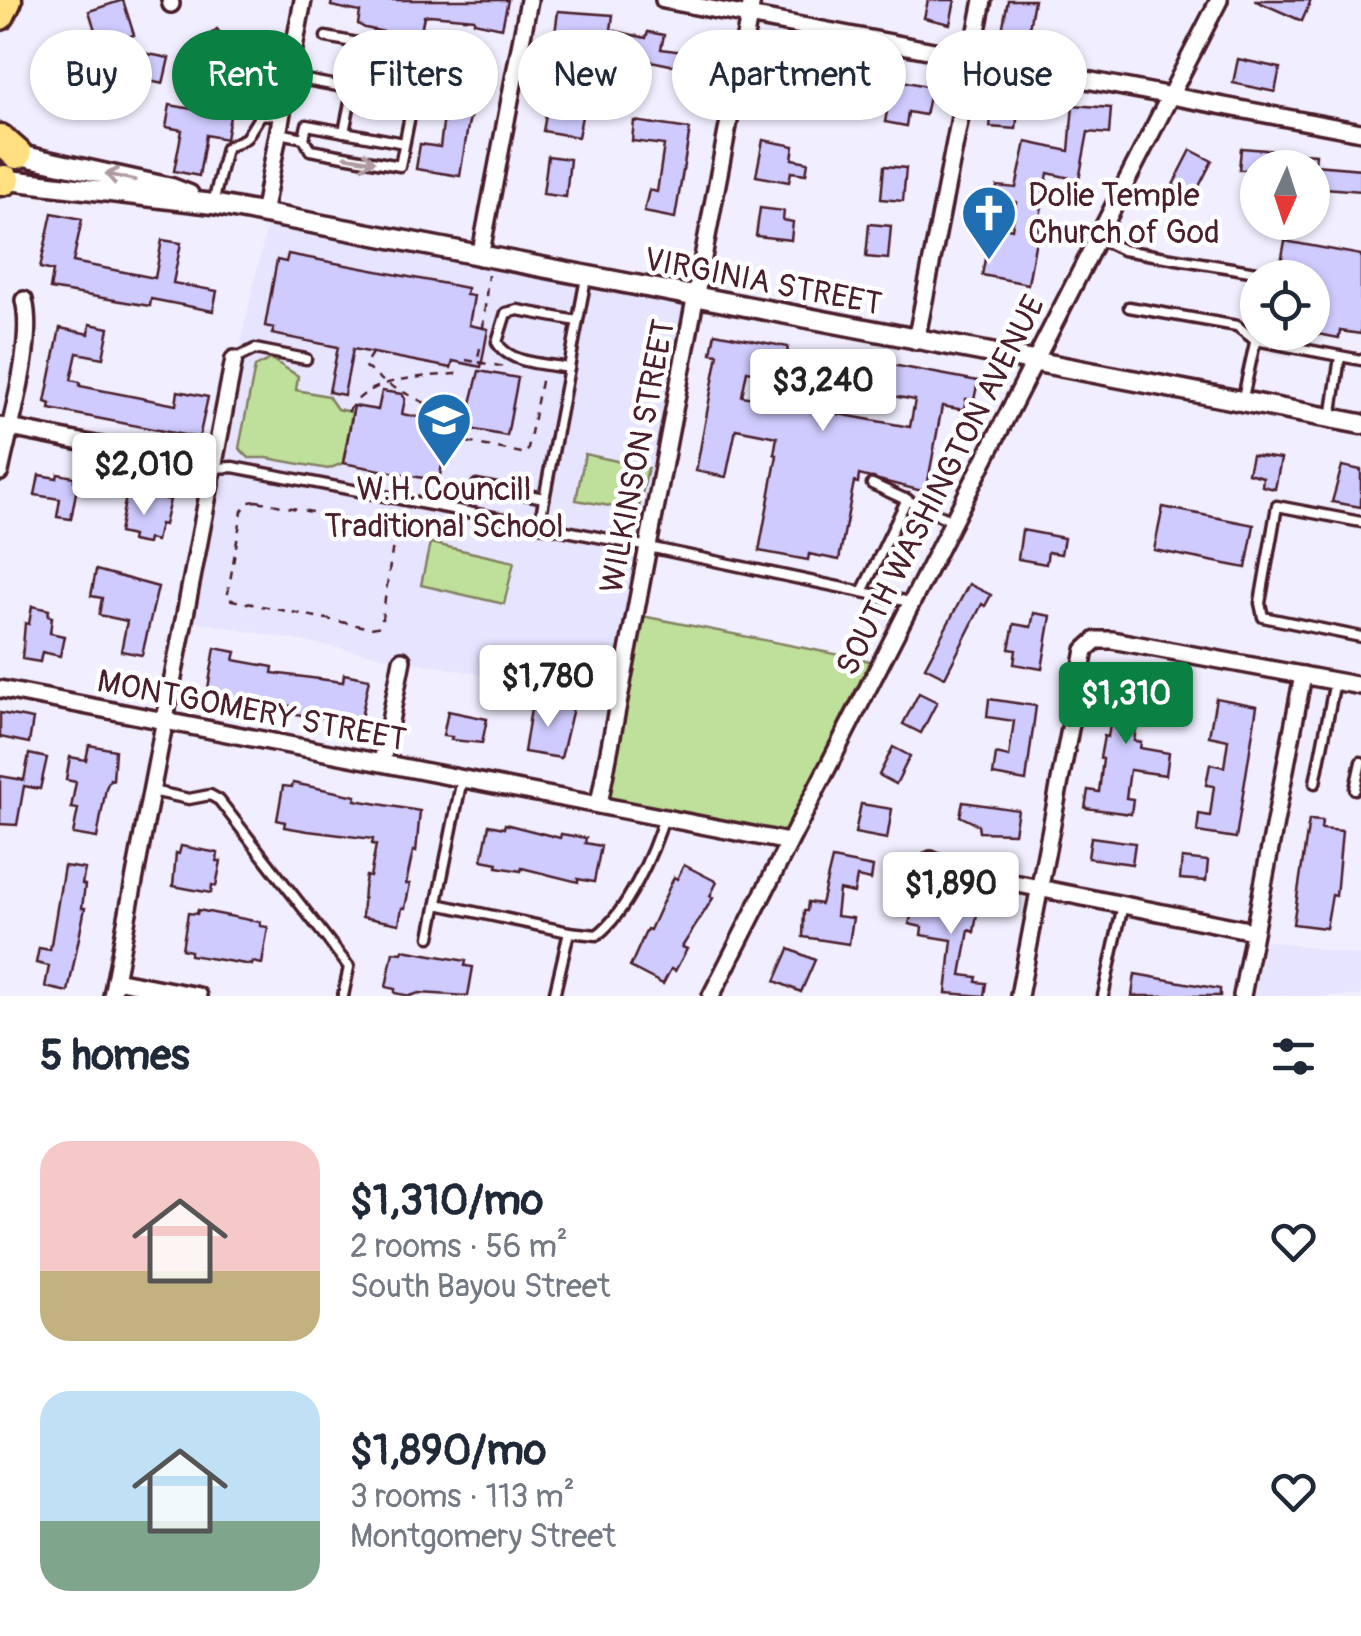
<!DOCTYPE html>
<html lang="en">
<head>
<meta charset="utf-8">
<style>
	:root { --surface:#fff; --page:#f2f2f3; --text:#1f2937; --muted:#747a83; --accent:#0b8043 }
	body { margin:0; font-family:Pangolin,sans-serif; background:var(--page); color:var(--text); height:100vh; display:flex; flex-direction:column; font-size:38px; white-space:nowrap }
	* { box-sizing:border-box; margin:0 }
	p { font-size:32px; color:var(--muted) }
	.icon { flex:none; width:55px; height:55px; fill:none; stroke:currentColor; stroke-width:2; stroke-linecap:round; stroke-linejoin:round }
	.map { position:relative; height:996px; overflow:hidden }
	.sheet { display:flex; flex-direction:column; background:var(--surface); flex:1 }
	.sheet>* { flex:none }
	.guide { position:absolute; left:30px; top:30px; width:1302px; height:90px; display:flex; gap:20px }
	.needle { width:65px; rotate:183deg }
	.buttons { position:absolute; left:1240px; top:150px; display:grid; gap:20px }
	.buttons a { display:grid; place-items:center; width:90px; height:90px; border-radius:50%; background:var(--surface); box-shadow:0 2px 8px #0004; font-size:50px }
	.price { position:absolute; translate:-50% -85px; padding:0 22px; border-radius:10px; background:#fff; color:#222; font-size:32px; line-height:65px; filter:drop-shadow(0 2px 5px #0008) }
	.price::after { content:''; position:absolute; left:50%; top:60px; width:30px; height:22px; margin-left:-15px; background:inherit; clip-path:polygon(0 0,100% 0,50% 100%) }
	.price.selected { background:var(--accent); color:#fff }
	ul { padding:0; list-style:none }
	li { display:flex; align-items:center; gap:30px; height:250px; padding:0 40px }
	li span { display:grid; place-items:center; flex:none; width:280px; height:200px; border-radius:30px; color:#555 }
	li>.icon { margin-inline-start:auto }
	span .icon { width:120px; height:120px; fill:#fffc; stroke-width:1 }
	li b { font-size:42px }
	h2 { display:flex; justify-content:space-between; align-items:center; height:120px; padding:0 40px; font-size:42px }
	.pill { padding:0 35px; border-radius:45px; background:var(--surface); box-shadow:0 2px 8px #0004; font-size:35px; line-height:90px }
	.pill.selected { background:var(--accent); color:#fff }
	.map>svg:first-child { display:block }
</style>
</head>
<body>
<div class="map">
<svg width="1361" height="996" viewBox="0 0 1361 996">
	<rect width="100%" height="100%" fill="#f1efff"/>
	<filter id="ink" filterUnits="userSpaceOnUse"><feTurbulence type="fractalNoise" baseFrequency=".01" numOctaves="2"/><feDisplacementMap in="SourceGraphic" scale="20" xChannelSelector="R" yChannelSelector="G"/><feConvolveMatrix kernelMatrix="1 2 1 2 8 2 1 2 1" color-interpolation-filters="sRGB"/></filter>
	<g filter="url(#ink)">
		<g fill="#e7e4ff">
			<path d="M 268,221 L 700,308 L 625,701 L 192,621 L 245,322 Z"/>
			<path d="M 1265,940 L 1361,956 L 1361,996 L 1254,996 Z"/>
		</g>
		<g fill="#bfe09a" stroke="#848062" stroke-width="2.5">
			<path d="M 271,359 L 298,376 L 296,390 L 328,396 L 337,409 L 352,412 L 343,463 L 328,469 L 267,458 L 249,458 L 239,448 L 255,367 Z"/>
			<path d="M 585,454 L 648,468 L 638,511 L 576,500 Z"/>
			<path d="M 430,543 L 514,562 L 504,604 L 421,585 Z"/>
			<path d="M 642,616 L 870,661 L 784,833 L 608,799 Z"/>
		</g>
		<g fill="#cfcbfe" stroke="#4a1f2b" stroke-width="2.5" fill-rule="evenodd">
			<path d="M 123,0 L 134,35 L 100,46 L 89,11 Z"/>
			<path d="M 332,0 L 508,0 L 502,28 L 474,22 L 474,19 L 430,15 L 424,16 L 420,36 L 405,33 L 404,36 L 365,28 L 358,24 L 360,12 L 331,6 Z"/>
			<path d="M 928,0 L 955,0 L 950,24 L 924,18 Z"/>
			<path d="M 1008,0 L 1034,0 L 1027,40 L 1001,36 Z"/>
			<path d="M 1254,0 L 1311,0 L 1302,21 Z"/>
			<path d="M 558,11 L 613,15 L 611,30 L 646,38 L 648,32 L 664,35 L 661,49 L 691,53 L 692,43 L 705,45 L 699,86 L 678,83 L 680,67 L 607,52 L 606,61 L 581,57 L 583,44 L 554,41 Z"/>
			<path d="M 217,29 L 235,51 L 225,58 L 241,77 L 225,89 L 219,81 L 210,88 L 202,78 L 191,87 L 179,71 L 206,49 L 201,42 Z"/>
			<path d="M 138,52 L 169,58 L 163,84 L 132,77 Z"/>
			<path d="M 775,58 L 798,62 L 797,71 L 867,79 L 864,102 L 793,89 L 791,100 L 769,96 Z"/>
			<path d="M 1238,59 L 1280,68 L 1275,92 L 1233,83 Z"/>
			<path d="M 451,77 L 479,84 L 468,126 L 460,176 L 416,169 L 420,144 L 440,147 L 444,116 L 441,115 Z"/>
			<path d="M 893,79 L 931,87 L 925,115 L 908,112 L 906,126 L 885,122 Z"/>
			<path d="M 993,99 L 1019,101 L 1016,129 L 990,127 Z"/>
			<path d="M 170,105 L 230,116 L 226,139 L 206,135 L 199,176 L 174,171 L 182,130 L 166,127 Z"/>
			<path d="M 1073,105 L 1111,108 L 1109,134 L 1088,132 L 1079,180 L 1048,173 L 1028,284 L 982,275 L 989,238 L 975,234 L 979,221 L 1012,229 L 1016,202 L 995,199 L 997,186 L 1016,188 L 1026,142 L 1069,151 Z"/>
			<path d="M 547,110 L 582,116 L 578,137 L 543,131 Z"/>
			<path d="M 634,121 L 690,129 L 675,218 L 644,212 L 649,190 L 657,192 L 664,145 L 632,141 Z"/>
			<path d="M 763,140 L 794,146 L 792,159 L 808,162 L 806,174 L 791,172 L 789,182 L 756,176 Z"/>
			<path d="M 1241,148 L 1279,151 L 1278,155 L 1303,157 L 1303,153 L 1316,154 L 1315,165 L 1361,169 L 1361,191 L 1312,187 L 1312,168 L 1239,170 Z"/>
			<path d="M 1191,150 L 1212,161 L 1194,196 L 1173,185 Z"/>
			<path d="M 548,156 L 570,159 L 566,197 L 543,194 Z"/>
			<path d="M 884,166 L 906,168 L 903,201 L 881,199 Z"/>
			<path d="M 760,208 L 784,211 L 783,220 L 793,222 L 791,240 L 756,236 Z"/>
			<path d="M 52,213 L 82,219 L 73,262 L 155,278 L 162,240 L 181,243 L 173,283 L 217,291 L 213,311 L 151,299 L 150,306 L 50,289 L 53,271 L 40,268 Z"/>
			<path d="M 869,224 L 891,226 L 888,259 L 866,257 Z"/>
			<path d="M 1285,241 L 1361,255 L 1361,334 L 1340,331 L 1339,338 L 1312,333 L 1312,278 L 1290,278 L 1279,273 Z"/>
			<path d="M 288,254 L 467,288 L 466,295 L 474,296 L 469,325 L 488,329 L 481,367 L 453,361 L 451,368 L 353,349 L 344,395 L 329,392 L 338,347 L 272,334 L 274,328 L 265,326 L 277,260 L 286,262 Z"/>
			<path d="M 90,324 L 109,328 L 103,358 L 77,353 L 71,380 L 80,382 L 80,386 L 176,405 L 178,391 L 208,397 L 199,438 L 50,409 L 51,404 L 45,402 L 60,328 L 89,334 Z"/>
			<path d="M 715,333 L 788,347 L 786,360 L 829,368 L 829,364 L 858,370 L 860,359 L 978,381 L 974,400 L 966,399 L 964,410 L 942,406 L 926,492 L 859,475 L 858,483 L 854,482 L 839,560 L 809,554 L 808,560 L 759,551 L 777,455 L 774,454 L 777,437 L 736,429 L 726,477 L 696,471 L 718,354 L 711,353 ZM 747,371 L 791,379 L 786,404 L 742,396 ZM 843,387 L 915,400 L 910,427 L 838,414 Z"/>
			<path d="M 479,371 L 518,378 L 507,436 L 465,428 Z"/>
			<path d="M 382,391 L 402,394 L 405,399 L 402,414 L 458,425 L 452,461 L 443,459 L 439,481 L 343,463 L 354,406 L 378,410 Z"/>
			<path d="M 1252,455 L 1281,459 L 1275,489 L 1262,486 L 1263,477 L 1248,473 Z"/>
			<path d="M 1342,466 L 1361,470 L 1361,507 L 1332,502 Z"/>
			<path d="M 58,474 L 74,477 L 74,481 L 78,482 L 71,519 L 57,517 L 60,499 L 35,495 L 39,475 L 57,478 Z"/>
			<path d="M 141,494 L 170,500 L 164,525 L 160,524 L 156,541 L 148,539 L 147,544 L 131,541 L 132,536 L 119,533 L 126,496 L 140,498 Z"/>
			<path d="M 1163,507 L 1254,525 L 1246,568 L 1154,550 Z"/>
			<path d="M 1022,530 L 1064,538 L 1061,554 L 1048,552 L 1046,564 L 1018,559 Z"/>
			<path d="M 96,570 L 158,587 L 142,655 L 121,651 L 127,621 L 99,615 L 102,598 L 91,596 Z"/>
			<path d="M 969,584 L 991,595 L 985,606 L 982,604 L 945,677 L 925,667 Z"/>
			<path d="M 32,606 L 49,610 L 48,616 L 52,617 L 50,633 L 64,636 L 60,656 L 42,652 L 40,662 L 22,659 L 25,623 L 29,624 Z"/>
			<path d="M 1034,613 L 1051,616 L 1042,669 L 1014,664 L 1016,650 L 1009,649 L 1014,624 L 1031,627 Z"/>
			<path d="M 215,648 L 236,652 L 234,660 L 273,667 L 272,673 L 343,682 L 344,674 L 369,679 L 360,723 L 288,713 L 290,706 L 207,694 Z"/>
			<path d="M 1117,678 L 1163,684 L 1158,712 L 1139,709 L 1134,741 L 1141,742 L 1140,748 L 1169,753 L 1166,775 L 1130,770 L 1126,798 L 1133,799 L 1131,814 L 1085,808 L 1088,790 L 1099,792 L 1103,759 L 1100,758 L 1104,736 L 1108,737 Z"/>
			<path d="M 919,693 L 937,702 L 921,733 L 903,724 Z"/>
			<path d="M 1216,698 L 1257,706 L 1236,838 L 1197,832 L 1199,814 L 1210,816 L 1214,786 L 1206,785 L 1210,764 L 1224,767 L 1228,740 L 1209,736 Z"/>
			<path d="M 989,699 L 1036,706 L 1026,781 L 993,775 L 996,754 L 1009,757 L 1014,721 L 987,717 Z"/>
			<path d="M 540,702 L 573,708 L 561,758 L 524,752 L 531,709 L 537,710 Z"/>
			<path d="M 448,711 L 487,719 L 482,743 L 451,740 L 452,737 L 443,736 Z"/>
			<path d="M 0,713 L 33,719 L 29,743 L 0,737 Z"/>
			<path d="M 89,745 L 115,750 L 113,780 L 110,779 L 106,788 L 97,838 L 73,834 L 78,809 L 71,808 L 76,782 L 66,780 L 70,757 L 86,760 Z"/>
			<path d="M 893,747 L 910,756 L 896,784 L 879,775 Z"/>
			<path d="M 29,754 L 47,758 L 40,789 L 24,786 L 17,825 L 0,824 L 0,776 L 24,780 Z"/>
			<path d="M 293,783 L 356,796 L 355,800 L 420,811 L 416,852 L 413,851 L 406,884 L 410,884 L 405,908 L 402,908 L 399,924 L 362,917 L 364,889 L 366,876 L 370,877 L 376,845 L 372,844 L 373,839 L 308,831 L 284,827 L 285,822 L 277,820 L 283,786 L 292,787 Z"/>
			<path d="M 963,802 L 1018,810 L 1014,833 L 979,832 L 978,825 L 960,816 Z"/>
			<path d="M 861,804 L 892,809 L 887,839 L 855,833 Z"/>
			<path d="M 1309,820 L 1322,821 L 1321,829 L 1342,831 L 1336,896 L 1332,895 L 1326,928 L 1293,924 Z"/>
			<path d="M 505,824 L 560,838 L 561,834 L 586,838 L 585,843 L 601,846 L 594,882 L 578,879 L 578,882 L 522,868 L 521,871 L 497,867 L 498,863 L 482,860 L 489,825 L 504,828 Z"/>
			<path d="M 1091,837 L 1135,843 L 1132,864 L 1088,858 Z"/>
			<path d="M 181,846 L 218,853 L 217,861 L 221,861 L 216,886 L 212,885 L 211,893 L 173,886 L 176,853 L 179,854 Z"/>
			<path d="M 1182,858 L 1208,861 L 1206,881 L 1180,879 Z"/>
			<path d="M 832,859 L 873,867 L 871,880 L 857,877 L 854,893 L 839,890 L 836,916 L 853,918 L 849,944 L 803,937 L 804,911 L 807,911 L 808,902 L 821,904 Z"/>
			<path d="M 684,865 L 717,882 L 710,896 L 713,898 L 682,947 L 687,949 L 675,971 L 671,969 L 663,984 L 630,967 L 647,929 L 650,930 L 674,877 L 677,879 Z"/>
			<path d="M 64,866 L 85,869 L 82,884 L 85,885 L 82,908 L 85,908 L 68,992 L 45,987 L 49,966 L 36,963 L 39,948 L 50,950 Z"/>
			<path d="M 932,898 L 955,904 L 956,898 L 979,902 L 974,932 L 969,930 L 961,975 L 977,977 L 976,982 L 986,983 L 984,996 L 946,993 L 952,940 L 921,935 L 922,927 L 909,924 L 915,902 L 930,905 Z"/>
			<path d="M 198,910 L 260,922 L 260,926 L 268,927 L 262,964 L 253,962 L 252,965 L 190,955 L 190,951 L 182,949 L 188,913 L 197,914 Z"/>
			<path d="M 789,949 L 815,960 L 801,992 L 775,981 Z"/>
			<path d="M 403,950 L 466,961 L 465,966 L 473,967 L 468,996 L 419,993 L 410,996 L 395,993 L 395,989 L 386,987 L 393,952 L 402,953 Z"/>
			<path d="M 1135,974 L 1220,989 L 1220,996 L 1132,996 Z"/>
		</g>
		<g fill="none" stroke-linecap="round" stroke-linejoin="round">
			<g stroke="#4a1f2b" stroke-width="15">
				<g id="service">
					<path d="M 289,77 L 413,100"/>
					<path d="M 344,132 L 362,44"/>
					<path d="M 279,133 L 304,138 L 310,150 L 400,166 L 422,55 L 326,37"/>
					<path d="M 304,138 L 307,125 L 404,143"/>
					<path d="M 213,204 L 226,148 L 246,138 L 261,114 L 282,116"/>
					<path d="M 1097,238 L 1123,250 L 1262,273 L 1264,278"/>
					<path d="M 1129,307 L 1237,326 L 1255,340 L 1361,360"/>
					<path d="M 234,359 L 255,349 L 306,359"/>
					<path d="M 569,368 C 546,364 508,364 497,342 L 506,313 L 518,310 L 577,321"/>
					<path d="M 1242,402 L 1258,329"/>
					<path d="M 1331,419 L 1340,357"/>
					<path d="M 213,468 L 233,467 L 634,544 L 910,602"/>
					<path d="M 872,484 L 952,521"/>
					<path d="M 477,485 L 544,498"/>
					<path d="M 1361,522 L 1277,506 L 1260,603 L 1263,617 L 1361,637"/>
					<path d="M 539,526 L 586,278"/>
					<path d="M 862,592 L 907,499"/>
					<path d="M 1315,783 L 1335,681"/>
					<path d="M 1355,789 L 1361,762"/>
					<path d="M 152,791 L 189,799 L 210,795 L 219,800 L 349,967 L 343,996"/>
					<path d="M 437,904 L 569,932 L 597,935 C 626,914 654,852 664,817"/>
					<path d="M 430,937 L 462,779"/>
					<path d="M 554,996 L 569,932"/>
					<path d="M 1103,996 L 1123,905"/>
				</g>
			</g>
			<g stroke="#4a1f2b" stroke-width="22">
				<g id="minor">
					<path d="M 170,0 L 171,4"/>
					<path d="M 664,0 L 1361,132"/>
					<path d="M 263,215 L 303,0"/>
					<path d="M 480,257 L 529,0"/>
					<path d="M 916,341 L 983,0"/>
					<path d="M 0,426 L 213,468"/>
					<path d="M 0,472 C 9,426 35,344 24,300"/>
					<path d="M 0,689 L 789,842"/>
					<path d="M 382,762 L 402,660"/>
					<path d="M 599,804 L 752,0"/>
					<path d="M 931,860 L 959,872 L 1253,931"/>
					<path d="M 115,980 L 198,996"/>
					<path d="M 112,996 L 234,359"/>
					<path d="M 711,996 L 1219,0"/>
					<path d="M 1019,996 L 1085,650 L 1096,640 L 1112,640 L 1361,686"/>
					<path d="M 1242,996 L 1303,675"/>
				</g>
			</g>
			<g stroke="#4a1f2b" stroke-width="25">
				<g id="tertiary">
					<path d="M 11,153 L 171,188 L 189,195"/>
					<path d="M 0,179 L 213,204 L 1361,424"/>
				</g>
			</g>
			<g stroke="#4a1f2b" stroke-width="35">
				<g id="motorway">
					<path d="M 0,15 L 7,0"/>
					<path d="M 0,139 L 17,154"/>
					<path d="M 0,181 L 5,180"/>
				</g>
			</g>
			<g stroke="#4a1f2b" stroke-width="2.5" stroke-dasharray="8 8" stroke-linecap="butt">
				<path d="M 483,328 L 488,275"/>
				<path d="M 480,348 L 477,362 L 506,367"/>
				<path d="M 372,353 L 364,366 L 383,381"/>
				<path d="M 466,360 L 476,362"/>
				<path d="M 389,385 L 455,418"/>
				<path d="M 348,412 C 370,374 425,378 464,373"/>
				<path d="M 451,439 L 527,454 L 542,376"/>
				<path d="M 257,501 L 392,528 L 395,531 L 381,626 L 371,628 L 227,599 L 242,511 L 249,502 Z"/>
			</g>
			<use href="#service" stroke="#fff" stroke-width="8"/>
			<use href="#minor" stroke="#fff" stroke-width="15"/>
			<use href="#tertiary" stroke="#fff" stroke-width="18"/>
			<use href="#motorway" stroke="#ffdf80" stroke-width="28"/>
		</g>
		<defs><path id="oneway-shaft" d="M-6 0H5M1.5-3L5.5 0L1.5 3" fill="none" stroke-width="1.6" stroke-linecap="round" stroke-linejoin="round" transform="scale(2.5)"/></defs>
		<g stroke="#ae9aa0">
			<use href="#oneway-shaft" transform="translate(360 159) rotate(10)"/>
			<use href="#oneway-shaft" transform="translate(120 177) rotate(-168)"/>
		</g>
	</g>
	<defs>
		<g id="church-pin" transform="scale(2.875)"><path d="M0 17L-7.5 6A9.5 9.5 0 1 1 7.5 6Z" fill="#1f6fb2" stroke="#fff"/><path d="M-1.2-6h2.4v3.5h3.3v2.4h-3.3V6h-2.4V-.1h-3.3v-2.4h3.3Z" fill="#fff"/></g>
		<g id="school-pin" transform="scale(2.875)"><path d="M0 17L-7.5 6A9.5 9.5 0 1 1 7.5 6Z" fill="#1f6fb2" stroke="#fff"/><path d="M0-5L7-2L0 1L-7-2ZM-4 1L0 2.5L4 1V4Q0 6-4 4Z" fill="#fff"/></g>
	</defs>
	<g fill-rule="evenodd">
		<use href="#church-pin" x="989" y="213"/>
		<use href="#school-pin" x="444" y="420"/>
	</g>
	<g text-anchor="middle" stroke-width="9" stroke-linejoin="round" paint-order="stroke">
		<g font-size="32" fill="#4a1f2b" stroke="#fff" text-anchor="start">
			<text x="1028" y="206">Dolie Temple<tspan x="1028" dy="37">Church of God</tspan></text>
			<text x="444" y="500" text-anchor="middle">W.H. Councill<tspan x="444" dy="37">Traditional School</tspan></text>
		</g>
		<g font-size="32" fill="#4a1f2b" stroke="#fff">
			<text transform="translate(763 281) rotate(11)" y="11">VIRGINIA STREET</text>
			<text transform="translate(637 456) rotate(-79)" y="11">WILKINSON STREET</text>
			<text transform="translate(940 485) rotate(-63)" y="11">SOUTH WASHINGTON AVENUE</text>
			<text transform="translate(252 710) rotate(11)" y="11">MONTGOMERY STREET</text>
		</g>
	</g>
</svg>
<div class="buttons">
<a><svg class="needle" viewBox="-14 -14 28 28"><path d="M0-13l5 13h-10z" fill="#e53935"/><path d="M0 13l5-13h-10z" fill="#747a83"/></svg></a>
<a><svg class="icon" aria-label="locate" viewBox="0 0 24 24"><circle cx="12" cy="12" r="6"/><path d="M12 2v4M12 18v4M2 12h4M18 12h4"/></svg></a>
</div>
<b class="price" style="left:823px;top:434px">$3,240</b>
<b class="price" style="left:144px;top:518px">$2,010</b>
<b class="price" style="left:548px;top:730px">$1,780</b>
<b class="price selected" style="left:1126px;top:747px">$1,310</b>
<b class="price" style="left:951px;top:937px">$1,890</b>
<div class="guide">
<a class="pill">Buy</a>
<a class="pill selected">Rent</a>
<a class="pill">Filters</a>
<a class="pill">New</a>
<a class="pill">Apartment</a>
<a class="pill">House</a>
</div>
</div>
<section class="sheet">
<h2>5 homes<svg class="icon" aria-label="filters" viewBox="0 0 24 24"><path d="M4 7h16M4 17h16"/><circle cx="9" cy="7" r="2"/><circle cx="15" cy="17" r="2"/></svg></h2>
<ul>
<li><span style="background:linear-gradient(#f6c9c9 65%,#c2b280 0)"><svg class="icon" aria-label="home" viewBox="0 0 24 24"><path d="M3 11l9-7 9 7M6 9v11h12V9"/></svg></span><div><b>$1,310/mo</b><p>2 rooms · 56 m²</p><p>South Bayou Street</p></div><svg class="icon" aria-label="heart" viewBox="0 0 24 24"><path d="M12 20l-8-8c-3-5 5-10 8-4 3-6 11-1 8 4z"/></svg></li>
<li><span style="background:linear-gradient(#bfe0f5 65%,#7fa58c 0)"><svg class="icon" aria-label="home" viewBox="0 0 24 24"><path d="M3 11l9-7 9 7M6 9v11h12V9"/></svg></span><div><b>$1,890/mo</b><p>3 rooms · 113 m²</p><p>Montgomery Street</p></div><svg class="icon" aria-label="heart" viewBox="0 0 24 24"><path d="M12 20l-8-8c-3-5 5-10 8-4 3-6 11-1 8 4z"/></svg></li>
</ul>
</section>
</body>
</html>
